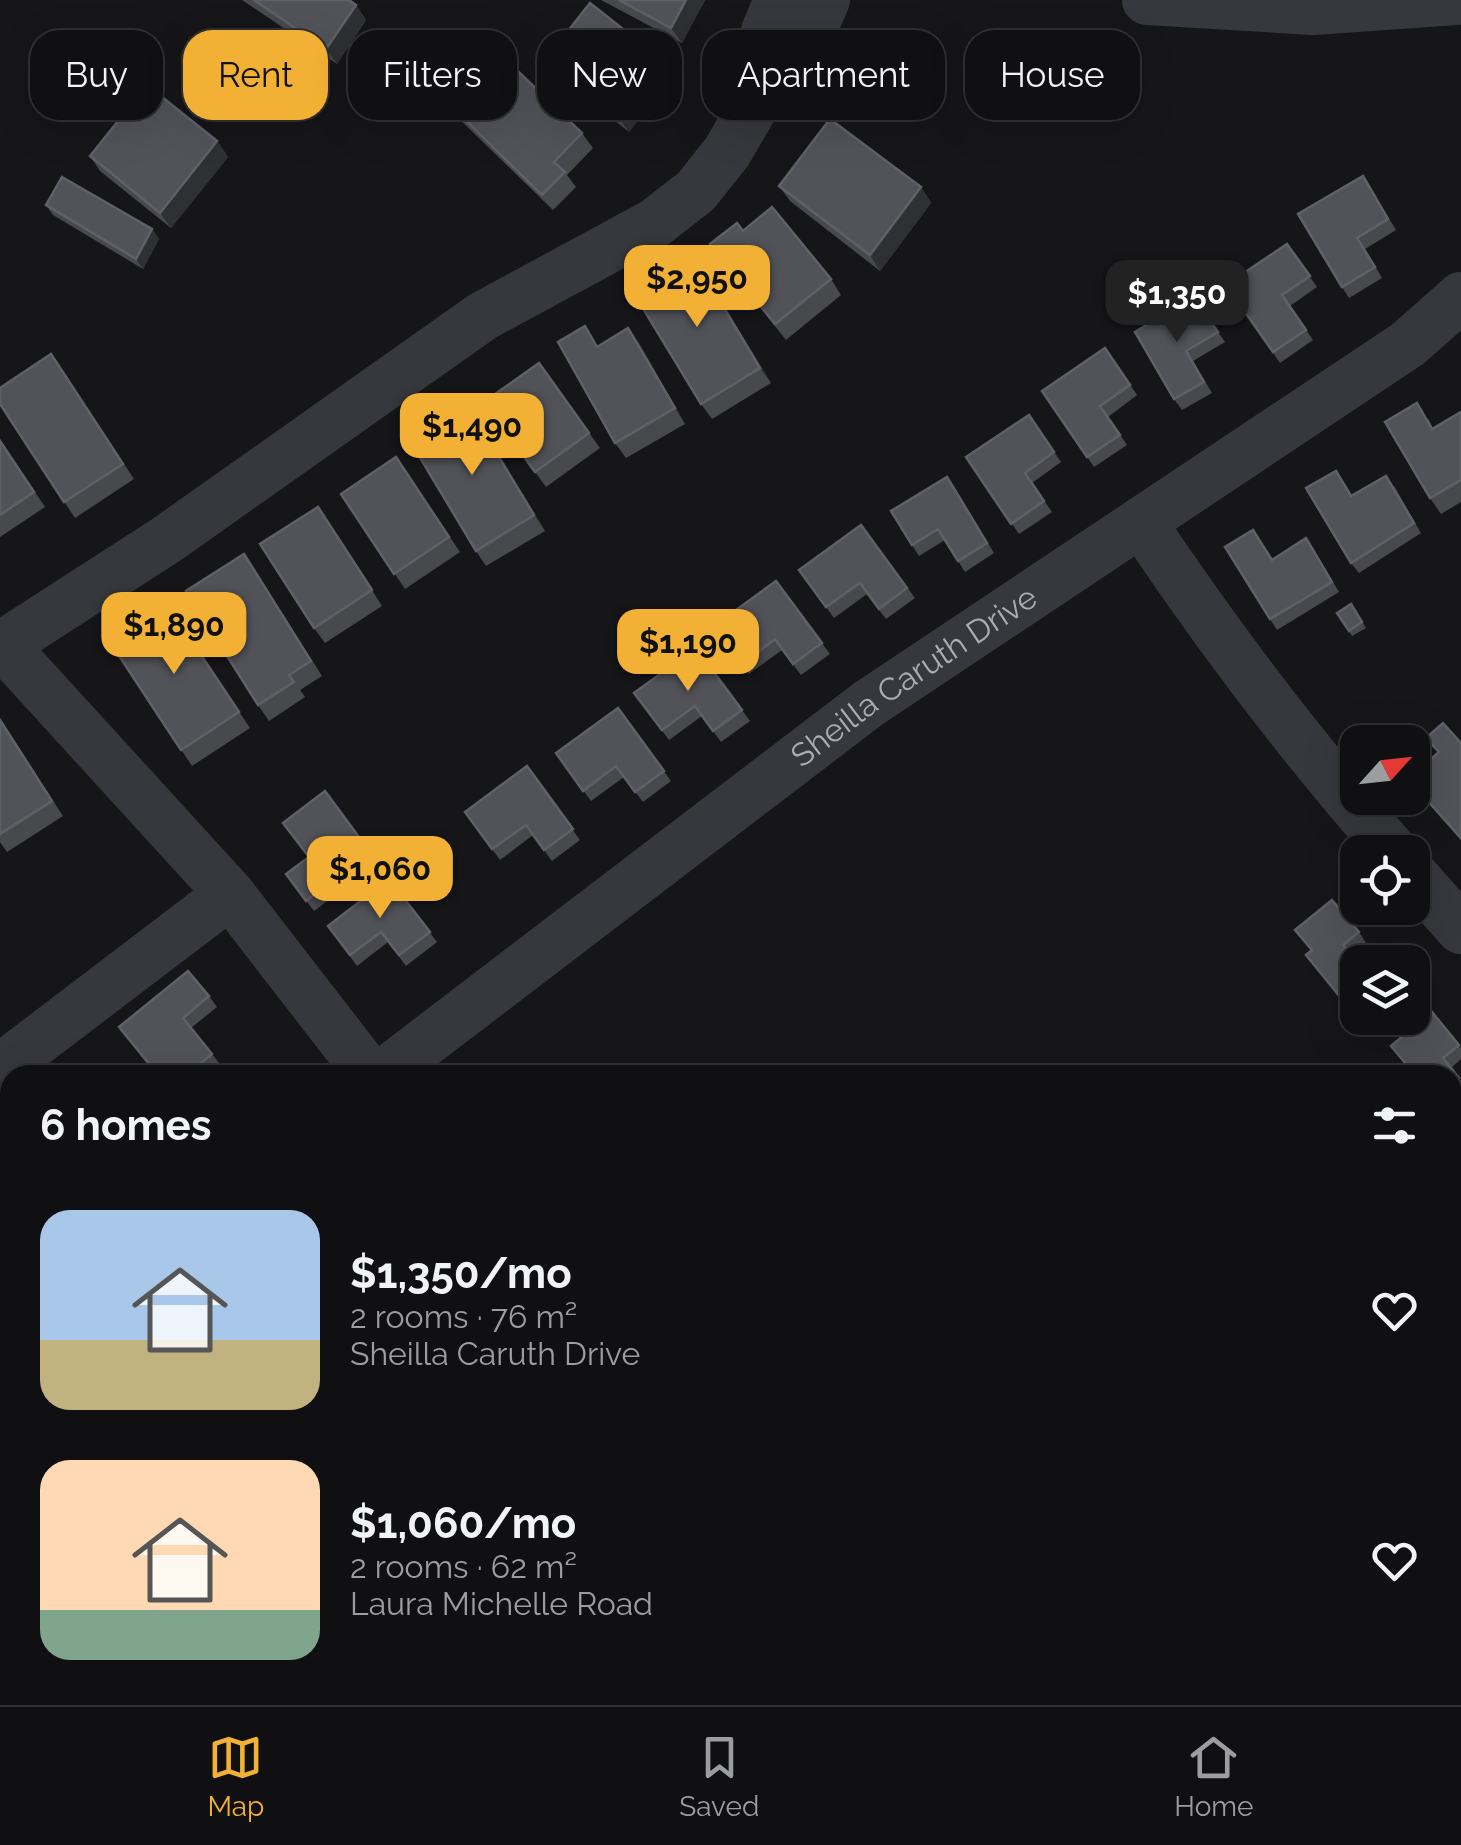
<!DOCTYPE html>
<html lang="en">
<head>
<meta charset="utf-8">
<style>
	:root { --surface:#101012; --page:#19191b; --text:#f1f3f6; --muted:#9c9d9f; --line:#303032; --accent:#f2b134 }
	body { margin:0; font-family:Raleway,sans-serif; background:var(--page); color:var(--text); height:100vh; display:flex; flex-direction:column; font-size:38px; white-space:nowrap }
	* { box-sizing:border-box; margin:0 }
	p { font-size:32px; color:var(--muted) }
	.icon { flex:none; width:55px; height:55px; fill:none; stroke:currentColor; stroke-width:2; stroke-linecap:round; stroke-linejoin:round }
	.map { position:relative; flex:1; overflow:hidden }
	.side { position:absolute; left:0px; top:1065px; width:1462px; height:640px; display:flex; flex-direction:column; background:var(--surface); border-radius:30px 30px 0 0; box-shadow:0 10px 40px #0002,0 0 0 2px var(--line) }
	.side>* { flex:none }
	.top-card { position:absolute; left:30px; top:30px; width:1402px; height:90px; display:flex; gap:20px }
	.needle { width:65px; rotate:63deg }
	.fabs { position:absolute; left:1340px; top:725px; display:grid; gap:20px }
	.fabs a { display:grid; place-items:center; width:90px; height:90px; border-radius:20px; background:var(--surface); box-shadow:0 10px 40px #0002,0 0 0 2px var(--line); font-size:50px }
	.price { position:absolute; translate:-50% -85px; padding:0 22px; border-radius:20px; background:var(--accent); color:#111; font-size:32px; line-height:65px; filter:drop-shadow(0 2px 5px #0008) }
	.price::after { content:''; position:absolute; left:50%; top:60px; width:30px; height:22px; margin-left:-15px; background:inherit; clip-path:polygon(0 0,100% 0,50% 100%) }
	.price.on { background:#222; color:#fff }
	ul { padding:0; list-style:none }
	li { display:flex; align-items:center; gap:30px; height:250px; padding:0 40px }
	li span { display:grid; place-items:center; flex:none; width:280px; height:200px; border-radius:30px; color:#555 }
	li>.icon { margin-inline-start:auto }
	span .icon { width:120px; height:120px; fill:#fffc; stroke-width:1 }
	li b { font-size:42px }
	h2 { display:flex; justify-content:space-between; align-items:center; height:120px; padding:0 40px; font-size:42px }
	.pill { padding:0 35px; border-radius:30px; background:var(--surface); box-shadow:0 10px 40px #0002,0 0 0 2px var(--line); font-size:35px; line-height:90px }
	.pill.on { background:var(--accent); color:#111 }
	.menu { display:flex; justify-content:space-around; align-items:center; height:140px; border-top:2px solid var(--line); background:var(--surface); font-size:28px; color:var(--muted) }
	.menu a { display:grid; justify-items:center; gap:5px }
	.menu .on { color:var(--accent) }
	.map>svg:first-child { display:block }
</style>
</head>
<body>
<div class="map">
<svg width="1461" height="1705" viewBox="0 0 1461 1705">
	<rect width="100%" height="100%" fill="#161618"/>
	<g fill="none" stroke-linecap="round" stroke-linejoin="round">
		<g stroke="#37383d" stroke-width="50">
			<path d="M 1147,0 L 1313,10 L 1456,0"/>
			<path d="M 764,89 L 766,31 L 779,0"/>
			<path d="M 1141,522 C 1218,637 1302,748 1394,852"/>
			<path d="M 0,642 L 230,894 L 370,1075"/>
			<path d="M 0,647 L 166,540 L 483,316 L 655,223 L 696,191 L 727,152 L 764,89 L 804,48 L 825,0"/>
			<path d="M 1412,874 L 1461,929"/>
			<path d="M 0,1069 L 230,894"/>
			<path id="s1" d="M 382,1075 L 868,704 L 1408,344 L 1461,297"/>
			<path d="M 1452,1352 L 1461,1345"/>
			<path d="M 0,1673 L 10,1664"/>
			<path d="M 1159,1695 L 1168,1705"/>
			<path d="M 599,1705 L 611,1695"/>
			<path d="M 1058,1705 L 1069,1695"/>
		</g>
	</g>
	<g fill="#47494d">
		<path d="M 242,0 L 349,0 L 356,5 L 366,20 L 337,64 Z"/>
		<path d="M 601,0 L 705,0 L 682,43 Z"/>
		<path d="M 546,59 L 673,76 L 629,132 L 557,75 Z"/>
		<path d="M 443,98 L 582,133 L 593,148 L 567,175 L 576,187 L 553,210 L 454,114 Z"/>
		<path d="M 217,141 L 228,157 L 171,228 L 100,171 L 90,156 Z"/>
		<path d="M 1363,176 L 1396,230 L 1365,249 L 1382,278 L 1349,298 L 1342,287 Z"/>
		<path d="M 779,186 L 921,187 L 931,203 L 880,271 L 790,201 Z"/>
		<path d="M 46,205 L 152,229 L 159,239 L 143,269 L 53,215 Z"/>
		<path d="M 743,231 L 831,279 L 841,295 L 786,340 L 710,244 Z"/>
		<path d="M 1287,244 L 1317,287 L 1290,306 L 1313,340 L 1280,363 L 1226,285 Z"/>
		<path d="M 703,271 L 771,383 L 712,419 L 701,404 Z"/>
		<path d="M 1194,297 L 1225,342 L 1193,361 L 1212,393 L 1182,410 L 1174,399 Z"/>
		<path d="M 639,343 L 685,424 L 626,458 L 615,443 L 598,346 Z"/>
		<path d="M 1105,348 L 1137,395 L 1108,417 L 1127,445 L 1094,467 L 1042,391 Z"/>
		<path d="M 51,354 L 134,479 L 75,518 L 0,404 Z"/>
		<path d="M 539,363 L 600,448 L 546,487 L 484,402 Z"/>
		<path d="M 1461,412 L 1461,502 L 1441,514 L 1430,498 L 1428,418 L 1433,428 Z"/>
		<path d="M 1029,415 L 1061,462 L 1032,483 L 1052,512 L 1019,534 L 966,457 Z"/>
		<path d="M 479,421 L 545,531 L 486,566 L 476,551 Z"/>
		<path d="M 0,440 L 45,507 L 0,537 Z"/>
		<path d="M 396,457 L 460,552 L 405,589 L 341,494 Z"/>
		<path d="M 1336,471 L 1352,496 L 1394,486 L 1421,533 L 1359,573 L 1351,563 Z"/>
		<path d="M 954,487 L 994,553 L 965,572 L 945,540 L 919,556 L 912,545 Z"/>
		<path d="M 329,522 L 382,606 L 325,643 L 314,628 Z"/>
		<path d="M 861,525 L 915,598 L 886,619 L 867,594 L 834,618 L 799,570 Z"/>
		<path d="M 1313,549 L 1339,592 L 1277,630 L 1270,619 L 1272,559 Z"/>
		<path d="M 255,570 L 322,676 L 300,690 L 305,697 L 269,721 L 258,705 Z"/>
		<path d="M 776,581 L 830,654 L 801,675 L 782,650 L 749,674 L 714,626 Z"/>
		<path d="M 167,604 L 250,728 L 192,766 L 110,642 Z"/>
		<path d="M 1351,604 L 1366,628 L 1352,636 L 1337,613 Z"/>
		<path d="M 696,648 L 750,721 L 721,742 L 702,716 L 669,740 L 634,693 Z"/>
		<path d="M 618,708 L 671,781 L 643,802 L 624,777 L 591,801 L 556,753 Z"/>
		<path d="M 0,719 L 63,816 L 7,852 L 0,842 Z"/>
		<path d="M 1426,738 L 1461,743 L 1461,840 L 1412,785 L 1412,776 L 1438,753 Z"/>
		<path d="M 527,766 L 580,840 L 552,861 L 533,835 L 500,860 L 465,812 Z"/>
		<path d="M 325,791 L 378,863 L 314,911 L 286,874 L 309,858 Z"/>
		<path d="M 389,879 L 437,942 L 406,966 L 388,942 L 357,966 L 328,926 Z"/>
		<path d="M 1295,930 L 1359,932 L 1366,943 L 1351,955 L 1358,963 L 1358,1002 L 1349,1009 L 1306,955 L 1311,951 Z"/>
		<path d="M 209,996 L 217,1007 L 191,1028 L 220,1064 L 206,1075 L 157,1075 L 119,1027 Z"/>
		<path d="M 1432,1012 L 1461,1048 L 1461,1059 L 1451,1068 L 1461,1081 L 1461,1092 L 1452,1099 L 1452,1075 L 1414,1075 L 1391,1046 Z"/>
		<path d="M 10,1155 L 10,1244 L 0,1231 L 0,1163 Z"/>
		<path d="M 1452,1227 L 1461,1238 L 1461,1252 L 1452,1258 Z"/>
		<path d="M 1452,1471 L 1461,1479 L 1461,1506 L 1452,1514 Z"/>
		<path d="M 55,1695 L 154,1695 L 160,1703 L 157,1705 L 63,1705 Z"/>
		<path d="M 489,1695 L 522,1695 L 511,1705 L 498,1705 Z"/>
		<path d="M 865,1695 L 945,1695 L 936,1705 L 862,1705 L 860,1701 Z"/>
	</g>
	<g fill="#2f3033">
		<path d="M 686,0 L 705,0 L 682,43 L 671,28 Z"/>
		<path d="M 356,5 L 366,20 L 337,64 L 326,49 Z"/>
		<path d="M 662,60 L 673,76 L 629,132 L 618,117 Z"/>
		<path d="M 217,141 L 228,157 L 171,228 L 160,213 Z"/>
		<path d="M 921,187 L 931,203 L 880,271 L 870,255 Z"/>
		<path d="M 152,229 L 159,239 L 143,269 L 136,259 Z"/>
		<path d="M 693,256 L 703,271 L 771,383 L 760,368 Z"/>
		<path d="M 628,328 L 639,343 L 685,424 L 675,408 Z"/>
		<path d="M 468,406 L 479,421 L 545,531 L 534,515 Z"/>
		<path d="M 1415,744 L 1419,750 L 1412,757 L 1412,747 Z"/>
		<path d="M 1419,985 L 1423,990 L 1416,1000 L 1413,995 Z"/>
	</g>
	<g fill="#525359" stroke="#5f6168" stroke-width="2.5">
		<path d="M 254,0 L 349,0 L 356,5 L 326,49 Z"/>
		<path d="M 619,0 L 686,0 L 671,28 Z"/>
		<path d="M 590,3 L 662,60 L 618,117 L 546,59 Z"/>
		<path d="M 493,47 L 582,133 L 554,162 L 565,172 L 542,195 L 443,98 Z"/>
		<path d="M 147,85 L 217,141 L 160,213 L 90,156 Z"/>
		<path d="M 830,119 L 921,187 L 870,255 L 779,186 Z"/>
		<path d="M 1363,176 L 1388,219 L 1357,238 L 1375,267 L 1342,287 L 1298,214 Z"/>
		<path d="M 62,177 L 152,229 L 136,259 L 46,205 Z"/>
		<path d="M 772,207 L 831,279 L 775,324 L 710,244 L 737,223 L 743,231 Z"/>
		<path d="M 1287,244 L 1310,276 L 1282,295 L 1306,330 L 1273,352 L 1226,285 Z"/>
		<path d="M 693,256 L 760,368 L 701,404 L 633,292 Z"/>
		<path d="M 1194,297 L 1218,332 L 1186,351 L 1204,382 L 1174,399 L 1135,332 Z"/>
		<path d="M 585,326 L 597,347 L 628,328 L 675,408 L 615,443 L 558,342 Z"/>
		<path d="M 1105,348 L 1130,385 L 1100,406 L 1120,435 L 1087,457 L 1042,391 Z"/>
		<path d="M 51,354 L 123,464 L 64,502 L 0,404 L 0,388 Z"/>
		<path d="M 539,363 L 589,433 L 535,472 L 484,402 Z"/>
		<path d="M 1417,403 L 1432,429 L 1461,412 L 1461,480 L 1430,498 L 1385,422 Z"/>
		<path d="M 468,406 L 534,515 L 476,551 L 410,441 Z"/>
		<path d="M 1029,415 L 1054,452 L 1025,473 L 1044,501 L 1011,524 L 966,457 Z"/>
		<path d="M 0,441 L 34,492 L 0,515 Z"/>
		<path d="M 396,457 L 449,537 L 394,574 L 341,494 Z"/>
		<path d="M 1336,471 L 1351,496 L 1386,476 L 1414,523 L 1351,563 L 1306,488 Z"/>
		<path d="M 947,477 L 987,543 L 958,561 L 938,529 L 912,545 L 891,511 Z"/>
		<path d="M 318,507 L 372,590 L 314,628 L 260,544 Z"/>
		<path d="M 861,525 L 907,588 L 879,609 L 860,583 L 826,607 L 799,570 Z"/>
		<path d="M 1253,530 L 1272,560 L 1306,538 L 1332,582 L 1270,619 L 1225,547 Z"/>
		<path d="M 244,554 L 311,661 L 289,675 L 294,682 L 258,705 L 186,591 Z"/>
		<path d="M 776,581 L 822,643 L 793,664 L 775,639 L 742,664 L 714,626 Z"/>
		<path d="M 167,604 L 239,712 L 181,750 L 110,642 Z"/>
		<path d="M 1351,604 L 1362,622 L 1349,631 L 1337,613 Z"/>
		<path d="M 696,648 L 742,710 L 713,731 L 695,706 L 662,730 L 634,693 Z"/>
		<path d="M 618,708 L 664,771 L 635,792 L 616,766 L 583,791 L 556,753 Z"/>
		<path d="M 0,720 L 52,801 L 0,834 Z"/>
		<path d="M 1443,723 L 1461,743 L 1461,838 L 1412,783 L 1412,776 L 1439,752 L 1426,738 Z"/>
		<path d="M 1404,734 L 1415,744 L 1412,747 L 1412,742 L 1397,742 Z"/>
		<path d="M 527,766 L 573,829 L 544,850 L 526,825 L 492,849 L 465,812 Z"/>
		<path d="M 325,791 L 370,852 L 306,901 L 286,874 L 309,857 L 283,823 Z"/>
		<path d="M 389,879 L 430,932 L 399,955 L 381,932 L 350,955 L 328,926 Z"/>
		<path d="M 1332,900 L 1359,932 L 1343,945 L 1358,963 L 1358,985 L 1341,998 L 1306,955 L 1312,950 L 1295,930 Z"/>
		<path d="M 188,971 L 209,996 L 183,1018 L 212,1054 L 186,1075 L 158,1075 L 119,1027 Z"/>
		<path d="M 1412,981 L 1419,985 L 1413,995 L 1412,995 Z"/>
		<path d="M 1432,1012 L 1459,1045 L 1443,1058 L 1459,1078 L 1452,1083 L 1452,1075 L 1415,1075 L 1391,1046 Z"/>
		<path d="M 10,1155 L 10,1222 L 0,1230 L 0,1163 Z"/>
		<path d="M 1452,1227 L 1460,1236 L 1452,1242 Z"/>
		<path d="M 1461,1437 L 1461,1451 L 1454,1443 Z"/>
		<path d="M 10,1440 L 10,1482 L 0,1470 L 0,1449 Z"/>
		<path d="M 1452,1471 L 1461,1479 L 1461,1488 L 1452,1496 Z"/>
		<path d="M 1461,1677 L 1461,1705 L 1429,1705 L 1440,1695 L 1452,1695 L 1452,1684 Z"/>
		<path d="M 56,1695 L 149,1695 L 138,1705 L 65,1705 Z"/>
		<path d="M 491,1695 L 503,1695 L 497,1701 Z"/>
		<path d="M 865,1695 L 928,1695 L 918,1705 L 864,1705 L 860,1701 Z"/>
		<path d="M 1267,1695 L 1309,1695 L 1318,1705 L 1261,1705 L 1258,1703 Z"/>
	</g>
	<g text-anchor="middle" stroke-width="8" stroke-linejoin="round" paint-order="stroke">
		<g font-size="32" fill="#a8adb8" stroke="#111113">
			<text dy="11" stroke="none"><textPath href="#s1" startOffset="665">Sheilla Caruth Drive</textPath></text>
		</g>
	</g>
</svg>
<div class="fabs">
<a><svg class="needle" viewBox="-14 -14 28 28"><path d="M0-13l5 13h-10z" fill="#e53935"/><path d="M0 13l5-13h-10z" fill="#9c9d9f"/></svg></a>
<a><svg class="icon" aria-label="locate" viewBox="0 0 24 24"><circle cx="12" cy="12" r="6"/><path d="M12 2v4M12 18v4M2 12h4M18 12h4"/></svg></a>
<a><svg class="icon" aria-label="layers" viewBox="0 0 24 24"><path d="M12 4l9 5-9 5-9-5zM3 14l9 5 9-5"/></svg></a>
</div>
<b class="price" style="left:697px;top:330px">$2,950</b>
<b class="price on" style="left:1177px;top:345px">$1,350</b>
<b class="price" style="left:472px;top:478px">$1,490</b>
<b class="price" style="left:174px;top:677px">$1,890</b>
<b class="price" style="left:688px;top:694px">$1,190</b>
<b class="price" style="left:380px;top:921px">$1,060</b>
<div class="top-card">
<a class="pill">Buy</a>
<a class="pill on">Rent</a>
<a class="pill">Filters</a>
<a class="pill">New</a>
<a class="pill">Apartment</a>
<a class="pill">House</a>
</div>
<section class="side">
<h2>6 homes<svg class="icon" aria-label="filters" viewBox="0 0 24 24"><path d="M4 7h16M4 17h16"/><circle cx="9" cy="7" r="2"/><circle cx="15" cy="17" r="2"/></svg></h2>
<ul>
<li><span style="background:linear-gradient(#a9c7e8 65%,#c2b280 0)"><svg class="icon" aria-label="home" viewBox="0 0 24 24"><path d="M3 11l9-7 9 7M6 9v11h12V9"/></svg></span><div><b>$1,350/mo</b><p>2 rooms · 76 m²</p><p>Sheilla Caruth Drive</p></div><svg class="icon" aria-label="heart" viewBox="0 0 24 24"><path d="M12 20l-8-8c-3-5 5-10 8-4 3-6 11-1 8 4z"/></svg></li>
<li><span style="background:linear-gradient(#ffd9b3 75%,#7fa58c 0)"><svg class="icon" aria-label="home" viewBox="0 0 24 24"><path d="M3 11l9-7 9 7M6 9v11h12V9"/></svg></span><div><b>$1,060/mo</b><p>2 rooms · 62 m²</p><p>Laura Michelle Road</p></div><svg class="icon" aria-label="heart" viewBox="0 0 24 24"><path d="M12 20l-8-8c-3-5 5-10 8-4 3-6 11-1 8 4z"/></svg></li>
</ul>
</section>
</div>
<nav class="menu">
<a class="on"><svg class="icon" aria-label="map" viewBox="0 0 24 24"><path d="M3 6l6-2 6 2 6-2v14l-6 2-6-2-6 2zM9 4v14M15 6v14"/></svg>Map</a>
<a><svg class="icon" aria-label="saved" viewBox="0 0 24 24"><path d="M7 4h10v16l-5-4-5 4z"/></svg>Saved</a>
<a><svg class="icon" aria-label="home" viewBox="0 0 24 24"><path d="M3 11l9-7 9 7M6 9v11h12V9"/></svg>Home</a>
</nav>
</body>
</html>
